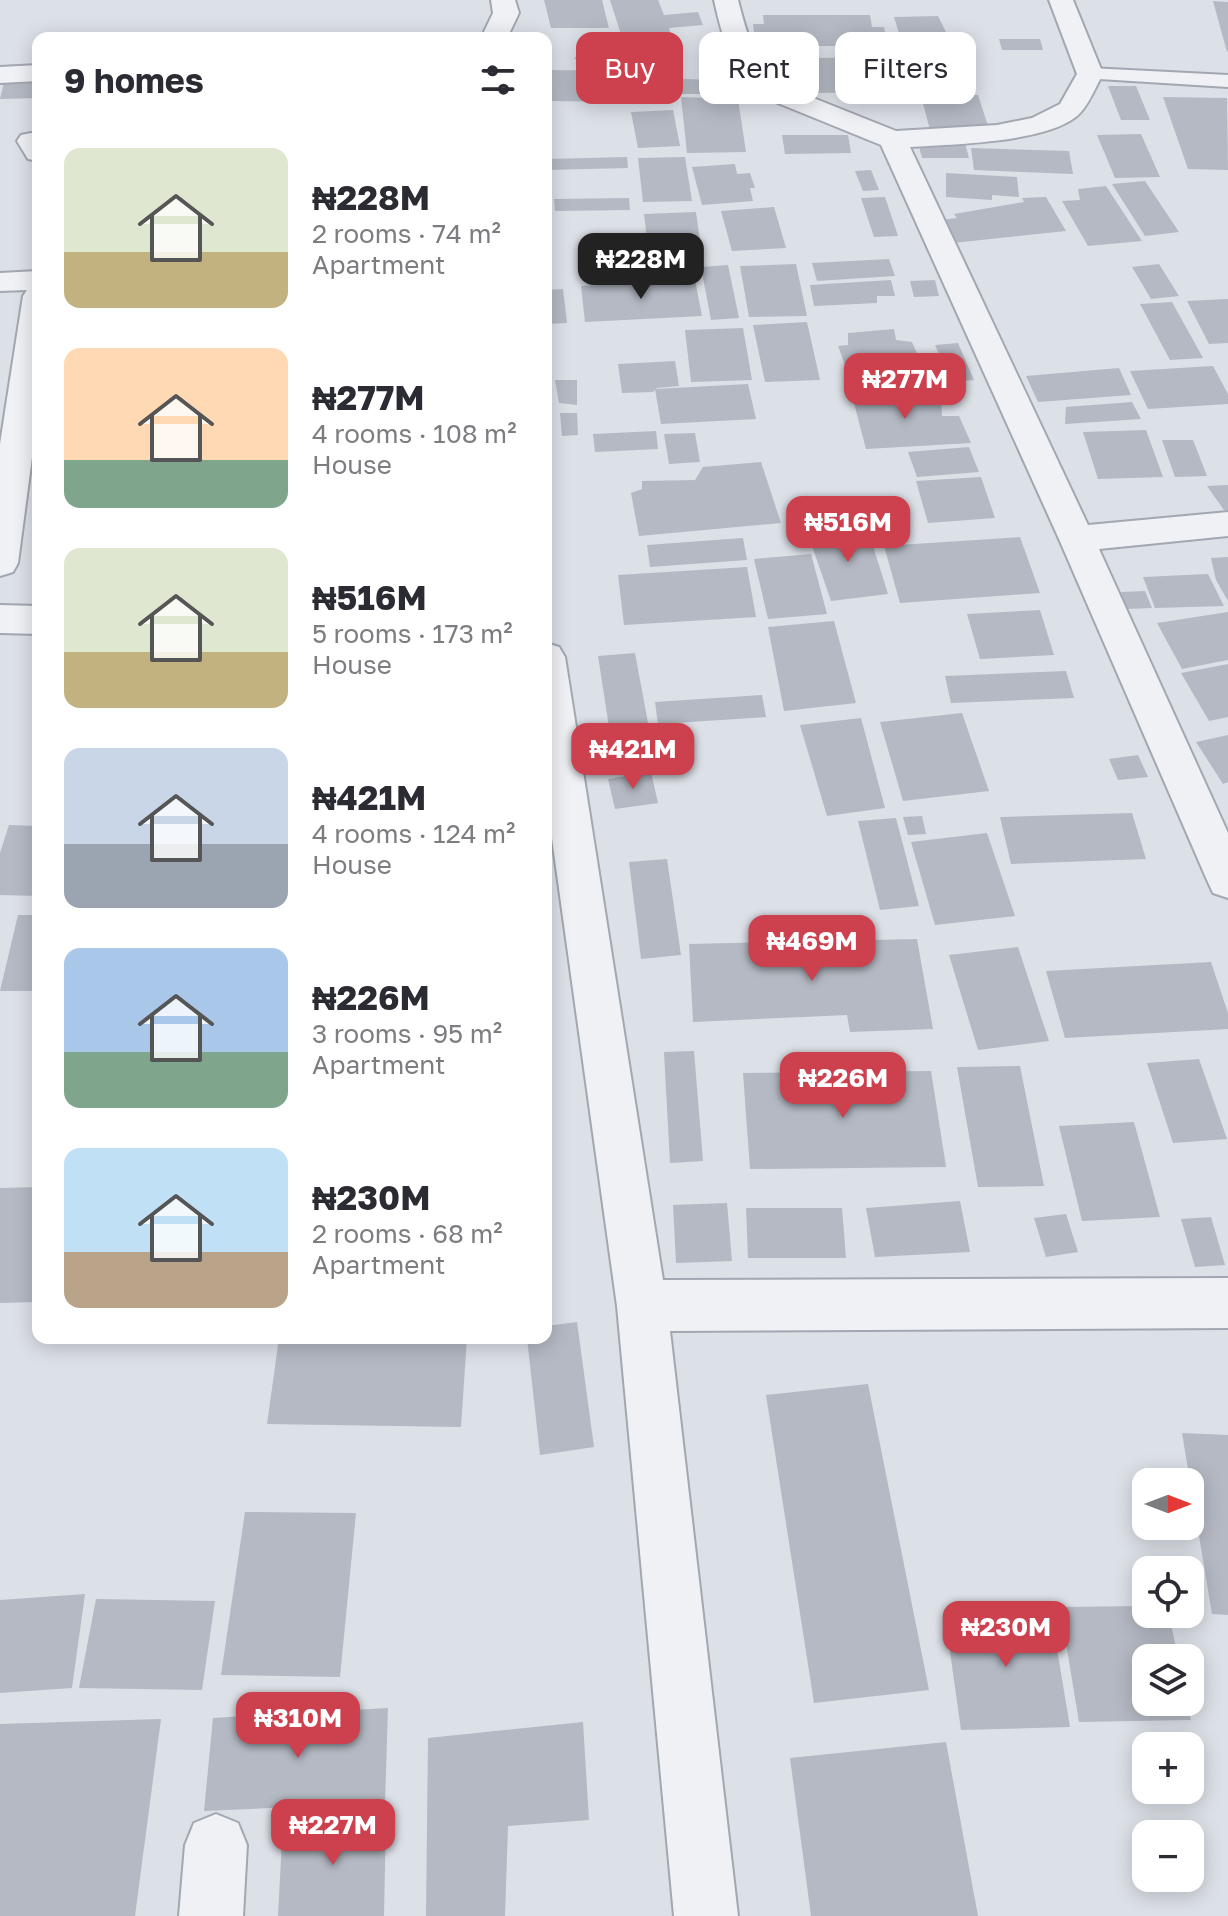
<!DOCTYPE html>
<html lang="en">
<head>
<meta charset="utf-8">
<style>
	:root { --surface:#fff; --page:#f7f7f7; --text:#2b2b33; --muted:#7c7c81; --accent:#cd404d }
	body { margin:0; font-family:"Golos Text",sans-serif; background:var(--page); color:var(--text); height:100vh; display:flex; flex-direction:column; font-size:30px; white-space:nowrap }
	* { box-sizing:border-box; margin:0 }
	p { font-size:26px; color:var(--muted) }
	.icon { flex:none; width:44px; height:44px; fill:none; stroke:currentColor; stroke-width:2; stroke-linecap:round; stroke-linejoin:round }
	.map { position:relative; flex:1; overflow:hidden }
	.panel { position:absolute; left:32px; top:32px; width:520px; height:1312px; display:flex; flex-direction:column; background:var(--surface); border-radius:16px; box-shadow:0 4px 20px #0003 }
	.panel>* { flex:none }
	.top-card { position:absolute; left:576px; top:32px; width:532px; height:72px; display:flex; gap:16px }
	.needle { width:52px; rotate:90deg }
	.fabs { position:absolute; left:1132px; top:1468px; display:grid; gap:16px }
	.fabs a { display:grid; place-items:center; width:72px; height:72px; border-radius:16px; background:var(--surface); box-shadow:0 4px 20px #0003; font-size:40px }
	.price { position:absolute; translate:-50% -68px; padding:0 18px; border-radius:16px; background:var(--accent); color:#fff; font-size:26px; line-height:52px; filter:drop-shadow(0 2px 4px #0008) }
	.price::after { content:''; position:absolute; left:50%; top:48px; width:24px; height:18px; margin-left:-12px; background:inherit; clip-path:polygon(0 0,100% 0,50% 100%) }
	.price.current { background:#222; color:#fff }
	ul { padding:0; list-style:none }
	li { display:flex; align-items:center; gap:24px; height:200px; padding:0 32px }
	li span { display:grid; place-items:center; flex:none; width:224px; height:160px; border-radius:16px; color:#555 }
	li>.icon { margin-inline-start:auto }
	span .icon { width:96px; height:96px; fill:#fffc; stroke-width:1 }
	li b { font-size:34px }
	h2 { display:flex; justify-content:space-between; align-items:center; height:96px; padding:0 32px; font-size:34px }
	.tag { padding:0 28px; border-radius:16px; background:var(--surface); box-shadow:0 4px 20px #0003; font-size:28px; line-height:72px }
	.tag.current { background:var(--accent); color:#fff }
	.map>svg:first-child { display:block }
</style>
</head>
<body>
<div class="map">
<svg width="1228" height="1916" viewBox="0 0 1228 1916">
	<rect width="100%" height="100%" fill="#dce0e7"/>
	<g fill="#b4b9c3">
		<path d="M 544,0 L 602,0 L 609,28 L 551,28 Z"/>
		<path d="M 610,0 L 658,0 L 664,15 L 698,12 L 703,25 L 669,28 L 675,46 L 626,50 Z"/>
		<path d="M 1213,1 L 1228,2 L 1228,51 L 1227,52 Z"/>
		<path d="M 763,15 L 870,15 L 872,27 L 884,27 L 888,46 L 771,46 L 770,40 L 755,40 L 753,24 L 764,24 Z"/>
		<path d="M 938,16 L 948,36 L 944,36 L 948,49 L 904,50 L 894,17 Z"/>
		<path d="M 999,39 L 1040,39 L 1043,50 L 1002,50 Z"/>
		<path d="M 583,47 L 607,52 L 598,63 L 574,59 Z"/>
		<path d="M 897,57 L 906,92 L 814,93 L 812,83 L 806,83 L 804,70 L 812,70 L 810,58 Z"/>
		<path d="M 633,66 L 671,67 L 671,79 L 658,79 L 658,88 L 670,88 L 670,104 L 630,103 Z"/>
		<path d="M 546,70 L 629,71 L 628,102 L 546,101 Z"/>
		<path d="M 681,79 L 717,80 L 718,84 L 724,84 L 724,94 L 681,94 Z"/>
		<path d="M 38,80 L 38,98 L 0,99 L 4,82 Z"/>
		<path d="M 1108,86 L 1136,86 L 1150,120 L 1121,120 Z"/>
		<path d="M 978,95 L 989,129 L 930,130 L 921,96 Z"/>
		<path d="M 681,97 L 738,99 L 746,152 L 687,153 Z"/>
		<path d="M 1163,97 L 1227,98 L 1228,170 L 1188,169 Z"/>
		<path d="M 673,110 L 680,146 L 638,148 L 631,112 Z"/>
		<path d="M 1141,134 L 1160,177 L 1115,178 L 1097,135 Z"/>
		<path d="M 782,135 L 848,135 L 851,153 L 785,154 Z"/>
		<path d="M 918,143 L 965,143 L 969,158 L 922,158 Z"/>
		<path d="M 971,148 L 1069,151 L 1073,174 L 974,170 Z"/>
		<path d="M 627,157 L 628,168 L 546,170 L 546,159 Z"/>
		<path d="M 685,157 L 692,201 L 643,202 L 638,158 Z"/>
		<path d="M 735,164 L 737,174 L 750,173 L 755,188 L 750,188 L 753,201 L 702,205 L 692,167 Z"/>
		<path d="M 871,170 L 879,190 L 863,191 L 855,171 Z"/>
		<path d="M 946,173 L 1017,177 L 1019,197 L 992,195 L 992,200 L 946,197 Z"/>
		<path d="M 1145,181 L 1179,232 L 1145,236 L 1112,184 Z"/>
		<path d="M 1106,186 L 1142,241 L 1088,246 L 1062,201 L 1080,200 L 1078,189 Z"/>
		<path d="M 885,197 L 898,236 L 874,237 L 861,198 Z"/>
		<path d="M 1046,197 L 1066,231 L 953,243 L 941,220 L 957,218 L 954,214 L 1024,202 L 1022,198 Z"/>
		<path d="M 629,198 L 630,210 L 555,211 L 554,199 Z"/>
		<path d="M 774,207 L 786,248 L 732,251 L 721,211 Z"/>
		<path d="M 696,212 L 702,255 L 649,257 L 644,214 Z"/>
		<path d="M 889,259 L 895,276 L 817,281 L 812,263 Z"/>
		<path d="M 796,264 L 807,316 L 749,317 L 740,266 Z"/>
		<path d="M 1159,264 L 1179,296 L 1151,299 L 1132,267 Z"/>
		<path d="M 728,265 L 739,318 L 711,320 L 701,267 Z"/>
		<path d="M 695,280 L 702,316 L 585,322 L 581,286 Z"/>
		<path d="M 891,280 L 895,296 L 877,296 L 877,303 L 814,306 L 810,285 Z"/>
		<path d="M 935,280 L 939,296 L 914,297 L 910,281 Z"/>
		<path d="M 563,289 L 567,323 L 546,324 L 546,290 Z"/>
		<path d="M 1228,299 L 1228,343 L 1209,344 L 1187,301 Z"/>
		<path d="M 1172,302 L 1203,358 L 1170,360 L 1140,304 Z"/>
		<path d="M 807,322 L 820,380 L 765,382 L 753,325 Z"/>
		<path d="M 743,328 L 752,380 L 691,382 L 685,330 Z"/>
		<path d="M 894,329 L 896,340 L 912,342 L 923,367 L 848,373 L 838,346 L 848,345 L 848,333 Z"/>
		<path d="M 958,343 L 974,380 L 951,382 L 935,345 Z"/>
		<path d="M 675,361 L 679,386 L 657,388 L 653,392 L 622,393 L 618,364 Z"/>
		<path d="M 1213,366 L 1228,394 L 1228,404 L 1148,409 L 1130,371 Z"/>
		<path d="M 1119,368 L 1131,395 L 1038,402 L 1026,376 Z"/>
		<path d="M 555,380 L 577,380 L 577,405 L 559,403 Z"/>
		<path d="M 748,384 L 756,419 L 661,424 L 655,389 Z"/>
		<path d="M 850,388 L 880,388 L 881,399 L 941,397 L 942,416 L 959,416 L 971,443 L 866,449 Z"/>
		<path d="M 1132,402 L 1141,419 L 1065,424 L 1066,407 Z"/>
		<path d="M 560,413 L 577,413 L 578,435 L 562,436 Z"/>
		<path d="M 1146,430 L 1163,477 L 1098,479 L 1083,432 Z"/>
		<path d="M 656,431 L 658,449 L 595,452 L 593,434 Z"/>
		<path d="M 695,433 L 700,462 L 669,464 L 664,434 Z"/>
		<path d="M 1162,440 L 1193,440 L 1207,476 L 1175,477 Z"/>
		<path d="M 969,447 L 979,472 L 917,477 L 908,452 Z"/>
		<path d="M 761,462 L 781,523 L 639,536 L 631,493 L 642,489 L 642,481 L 695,480 L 703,467 Z"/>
		<path d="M 981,477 L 995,518 L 928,523 L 916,481 Z"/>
		<path d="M 1228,485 L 1228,510 L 1224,510 L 1207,486 Z"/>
		<path d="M 841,530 L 844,532 L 868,530 L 888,594 L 831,601 L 808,534 Z"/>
		<path d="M 1020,537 L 1040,593 L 900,603 L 884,546 Z"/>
		<path d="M 743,538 L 747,560 L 650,567 L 647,545 Z"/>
		<path d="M 811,554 L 827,614 L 768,619 L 754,559 Z"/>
		<path d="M 1228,557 L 1228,601 L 1216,580 L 1211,558 Z"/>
		<path d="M 747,567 L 756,617 L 624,625 L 618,575 Z"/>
		<path d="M 1208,574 L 1224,606 L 1155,608 L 1143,577 Z"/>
		<path d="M 1145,591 L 1152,608 L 1127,609 L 1121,592 Z"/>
		<path d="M 1040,610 L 1054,655 L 980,659 L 967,614 Z"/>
		<path d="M 1228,612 L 1228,660 L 1182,669 L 1157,623 Z"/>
		<path d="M 834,621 L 856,703 L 784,711 L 768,627 Z"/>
		<path d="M 635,653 L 648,723 L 609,727 L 598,656 Z"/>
		<path d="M 1228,664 L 1228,717 L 1209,721 L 1181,673 Z"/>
		<path d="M 1066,671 L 1074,698 L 951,703 L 945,676 Z"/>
		<path d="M 762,695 L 766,717 L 658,724 L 655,702 Z"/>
		<path d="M 962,713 L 989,791 L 903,801 L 880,722 Z"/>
		<path d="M 861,718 L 885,808 L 827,816 L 800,725 Z"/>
		<path d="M 617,735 L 623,768 L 603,770 L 599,737 Z"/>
		<path d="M 1228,735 L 1228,782 L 1223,784 L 1196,742 Z"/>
		<path d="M 1138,755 L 1148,777 L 1118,780 L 1109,759 Z"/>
		<path d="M 651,772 L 658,803 L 615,809 L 608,779 Z"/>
		<path d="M 1132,813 L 1146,859 L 1011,864 L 1000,817 Z"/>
		<path d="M 922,816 L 926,834 L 908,835 L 903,817 Z"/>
		<path d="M 896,818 L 919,906 L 880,910 L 858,821 Z"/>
		<path d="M 9,825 L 38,826 L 38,896 L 0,895 L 0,853 Z"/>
		<path d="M 987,833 L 1015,916 L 935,925 L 911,842 Z"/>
		<path d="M 667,859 L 681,955 L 641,959 L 629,862 Z"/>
		<path d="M 18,915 L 38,915 L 38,991 L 0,991 Z"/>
		<path d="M 917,939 L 933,1029 L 850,1032 L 847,1015 L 693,1022 L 689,944 Z"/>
		<path d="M 1018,947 L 1049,1041 L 978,1050 L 949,955 Z"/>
		<path d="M 1211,962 L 1228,1013 L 1228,1029 L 1065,1038 L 1046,971 Z"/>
		<path d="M 694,1051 L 703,1161 L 670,1163 L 664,1052 Z"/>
		<path d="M 1199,1059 L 1227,1139 L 1173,1143 L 1147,1063 Z"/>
		<path d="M 1020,1066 L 1044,1186 L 978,1187 L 957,1067 Z"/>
		<path d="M 931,1071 L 946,1167 L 750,1169 L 743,1073 Z"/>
		<path d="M 1134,1122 L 1160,1217 L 1082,1221 L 1059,1126 Z"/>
		<path d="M 38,1187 L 38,1302 L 0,1303 L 0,1188 Z"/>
		<path d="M 960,1201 L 970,1252 L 875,1257 L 866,1208 Z"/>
		<path d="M 727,1203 L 732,1261 L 676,1263 L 673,1205 Z"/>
		<path d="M 746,1208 L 842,1208 L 846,1258 L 748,1258 Z"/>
		<path d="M 1066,1214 L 1078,1252 L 1046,1257 L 1034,1218 Z"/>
		<path d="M 1211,1217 L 1225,1265 L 1195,1267 L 1181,1219 Z"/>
		<path d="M 577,1322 L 594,1447 L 540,1455 L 527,1338 L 546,1338 L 546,1326 Z"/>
		<path d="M 279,1338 L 467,1338 L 461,1427 L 267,1424 Z"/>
		<path d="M 868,1384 L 929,1690 L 814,1703 L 766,1395 Z"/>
		<path d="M 1182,1433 L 1228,1435 L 1228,1615 L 1212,1614 Z"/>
		<path d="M 245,1512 L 356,1513 L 340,1677 L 221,1675 Z"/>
		<path d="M 85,1594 L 72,1688 L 0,1693 L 0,1600 Z"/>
		<path d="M 96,1599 L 215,1601 L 202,1690 L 79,1688 Z"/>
		<path d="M 1146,1606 L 1146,1614 L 1169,1614 L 1178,1658 L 1146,1658 L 1146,1702 L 1187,1702 L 1191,1720 L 1079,1722 L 1060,1607 Z"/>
		<path d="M 1050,1607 L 1070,1727 L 961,1730 L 944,1609 Z"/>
		<path d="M 388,1708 L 385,1803 L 204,1811 L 213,1718 Z"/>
		<path d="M 161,1719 L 135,1916 L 0,1916 L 0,1724 Z"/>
		<path d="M 583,1722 L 589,1820 L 508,1826 L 505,1916 L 426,1916 L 428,1738 Z"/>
		<path d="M 946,1742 L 978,1916 L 811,1916 L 790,1758 Z"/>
		<path d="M 386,1813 L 384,1916 L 278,1916 L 283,1821 Z"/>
	</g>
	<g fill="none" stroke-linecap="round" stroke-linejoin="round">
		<g stroke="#a2a7b1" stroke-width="4">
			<path id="service" d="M 1090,68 L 1228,75 L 1228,87 L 1083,78 L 1080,74 Z"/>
		</g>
		<g stroke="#a2a7b1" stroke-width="4">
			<g id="minor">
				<path d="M 491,0 L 515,0 L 519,13 L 507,38 L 481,38 L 493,13 Z"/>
				<path d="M 714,0 L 738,0 C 746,31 755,67 781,85 L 896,131 L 997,125 L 1032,118 L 1060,104 L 1077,74 L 1049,0 L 1073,0 L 1103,74 C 1096,86 1090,102 1081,112 C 1054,143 951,144 910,147 L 1088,525 L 1228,512 L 1228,536 L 1099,549 L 1228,833 L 1228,898 L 1213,893 L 1207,880 L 1059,539 L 881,145 L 763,97 C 732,75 722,36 714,0 Z"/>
				<path d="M 38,65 L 38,81 L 0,83 L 0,67 Z"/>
				<path d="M 31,133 L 38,134 L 38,161 L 28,159 L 17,141 L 21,135 Z"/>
				<path d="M 38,271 L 38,412 L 18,563 L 13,572 L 0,576 L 0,444 L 23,296 L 27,290 L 0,291 L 0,273 Z"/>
				<path d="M 0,605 L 38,606 L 38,634 L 0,633 Z"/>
				<path d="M 546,643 L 559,647 L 565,657 L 663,1280 L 1228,1278 L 1228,1328 L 670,1331 L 738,1916 L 674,1916 L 617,1306 L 546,795 Z"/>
				<path d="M 216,1814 L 238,1823 L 247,1845 L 243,1916 L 179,1916 L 185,1845 L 194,1823 Z"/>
			</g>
		</g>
		<use href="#service" fill="#eff1f5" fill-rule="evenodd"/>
		<use href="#minor" fill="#eff1f5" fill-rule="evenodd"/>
	</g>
</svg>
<div class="fabs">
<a><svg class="needle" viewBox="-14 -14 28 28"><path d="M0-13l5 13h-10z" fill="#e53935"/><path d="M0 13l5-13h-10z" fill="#7c7c81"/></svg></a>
<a><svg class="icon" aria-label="locate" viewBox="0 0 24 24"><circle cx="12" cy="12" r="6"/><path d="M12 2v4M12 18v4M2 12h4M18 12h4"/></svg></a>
<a><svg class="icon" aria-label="layers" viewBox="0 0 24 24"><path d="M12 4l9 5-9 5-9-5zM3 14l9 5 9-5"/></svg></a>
<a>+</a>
<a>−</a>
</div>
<b class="price current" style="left:641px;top:301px">₦228M</b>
<b class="price" style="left:905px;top:421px">₦277M</b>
<b class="price" style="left:848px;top:564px">₦516M</b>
<b class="price" style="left:633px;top:791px">₦421M</b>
<b class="price" style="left:812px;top:983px">₦469M</b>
<b class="price" style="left:843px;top:1120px">₦226M</b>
<b class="price" style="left:1006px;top:1669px">₦230M</b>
<b class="price" style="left:298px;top:1760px">₦310M</b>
<b class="price" style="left:333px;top:1867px">₦227M</b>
<div class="top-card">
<a class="tag current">Buy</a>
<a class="tag">Rent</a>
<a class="tag">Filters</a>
</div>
<section class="panel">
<h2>9 homes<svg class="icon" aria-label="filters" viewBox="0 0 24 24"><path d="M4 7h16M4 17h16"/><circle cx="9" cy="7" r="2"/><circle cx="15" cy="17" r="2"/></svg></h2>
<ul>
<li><span style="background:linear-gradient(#dfe7d0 65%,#c2b280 0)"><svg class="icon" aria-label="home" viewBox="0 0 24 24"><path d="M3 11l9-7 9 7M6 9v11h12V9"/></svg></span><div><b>₦228M</b><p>2 rooms · 74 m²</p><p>Apartment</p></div></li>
<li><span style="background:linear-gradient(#ffd9b3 70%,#7fa58c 0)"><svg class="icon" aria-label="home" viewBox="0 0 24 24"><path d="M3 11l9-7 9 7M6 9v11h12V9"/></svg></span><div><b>₦277M</b><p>4 rooms · 108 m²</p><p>House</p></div></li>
<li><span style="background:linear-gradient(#dfe7d0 65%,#c2b280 0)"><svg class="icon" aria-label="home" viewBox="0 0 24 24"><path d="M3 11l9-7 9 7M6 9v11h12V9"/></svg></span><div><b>₦516M</b><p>5 rooms · 173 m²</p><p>House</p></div></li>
<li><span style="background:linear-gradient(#c9d6e8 60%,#9aa5b1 0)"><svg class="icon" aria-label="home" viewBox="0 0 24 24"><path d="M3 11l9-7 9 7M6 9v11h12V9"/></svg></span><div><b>₦421M</b><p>4 rooms · 124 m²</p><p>House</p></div></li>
<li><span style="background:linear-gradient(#a9c7e8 65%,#7fa58c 0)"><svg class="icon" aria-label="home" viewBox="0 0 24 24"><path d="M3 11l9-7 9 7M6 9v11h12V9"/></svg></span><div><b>₦226M</b><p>3 rooms · 95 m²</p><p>Apartment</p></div></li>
<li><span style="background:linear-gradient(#bfe0f5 65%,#b9a48a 0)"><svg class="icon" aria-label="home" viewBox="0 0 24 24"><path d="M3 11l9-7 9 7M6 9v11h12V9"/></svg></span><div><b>₦230M</b><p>2 rooms · 68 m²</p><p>Apartment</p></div></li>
</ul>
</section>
</div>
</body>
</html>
